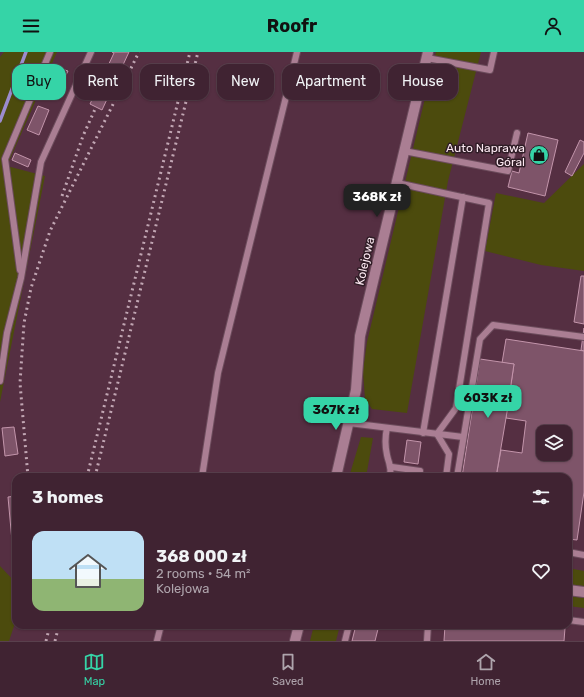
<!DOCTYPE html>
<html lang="en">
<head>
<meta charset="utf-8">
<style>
	:root { --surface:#402332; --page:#472b3a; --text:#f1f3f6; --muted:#aea4ac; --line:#59404d; --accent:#35d4a7 }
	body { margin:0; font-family:Rubik,sans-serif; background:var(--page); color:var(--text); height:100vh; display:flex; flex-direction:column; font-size:15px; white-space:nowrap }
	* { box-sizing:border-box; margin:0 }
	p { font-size:13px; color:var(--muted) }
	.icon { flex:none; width:22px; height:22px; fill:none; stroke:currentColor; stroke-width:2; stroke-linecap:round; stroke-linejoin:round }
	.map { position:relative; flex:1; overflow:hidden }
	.side { position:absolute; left:12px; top:421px; width:560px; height:156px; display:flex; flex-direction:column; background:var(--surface); border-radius:12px; box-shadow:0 1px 3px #0004,0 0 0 1px var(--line) }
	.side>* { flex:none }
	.top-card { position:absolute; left:12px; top:12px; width:560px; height:36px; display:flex; gap:8px }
	.buttons { position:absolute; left:536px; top:373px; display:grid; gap:8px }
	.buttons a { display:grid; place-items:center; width:36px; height:36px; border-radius:8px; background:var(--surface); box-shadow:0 1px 3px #0004,0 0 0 1px var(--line); font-size:20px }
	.price { position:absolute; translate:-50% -34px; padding:0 9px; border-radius:8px; background:var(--accent); color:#111; font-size:13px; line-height:26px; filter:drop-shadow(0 1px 2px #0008) }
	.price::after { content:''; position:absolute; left:50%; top:24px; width:12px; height:9px; margin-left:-6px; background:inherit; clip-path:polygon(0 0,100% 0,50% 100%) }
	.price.current { background:#222; color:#fff }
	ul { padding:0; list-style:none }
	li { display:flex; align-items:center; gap:12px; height:100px; padding:0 20px }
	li+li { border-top:1px solid var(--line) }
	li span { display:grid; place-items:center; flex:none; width:112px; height:80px; border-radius:12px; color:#555 }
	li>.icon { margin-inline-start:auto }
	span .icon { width:48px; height:48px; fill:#fffc; stroke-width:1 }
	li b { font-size:17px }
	h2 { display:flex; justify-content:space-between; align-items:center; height:48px; padding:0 20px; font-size:17px }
	.tag { padding:0 14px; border-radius:12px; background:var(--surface); box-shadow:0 1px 3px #0004,0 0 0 1px var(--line); font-size:14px; line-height:36px }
	.tag.current { background:var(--accent); color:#111 }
	header { display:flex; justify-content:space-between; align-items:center; height:52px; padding:0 20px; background:var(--accent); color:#111; font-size:18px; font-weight:700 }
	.tab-bar { display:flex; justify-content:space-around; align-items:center; height:56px; border-top:1px solid var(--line); background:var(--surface); font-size:11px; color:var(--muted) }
	.tab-bar a { display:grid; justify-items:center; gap:2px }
	.tab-bar .current { color:var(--accent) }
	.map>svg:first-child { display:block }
</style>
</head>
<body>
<header><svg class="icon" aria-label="menu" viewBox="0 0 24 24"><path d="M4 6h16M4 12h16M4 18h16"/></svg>Roofr<svg class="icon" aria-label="person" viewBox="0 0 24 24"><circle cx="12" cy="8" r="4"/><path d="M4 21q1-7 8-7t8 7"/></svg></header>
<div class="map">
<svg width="584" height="589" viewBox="0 0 584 589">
	<rect width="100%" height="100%" fill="#552f42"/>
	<g fill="#4c4b0d">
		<path d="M 4,0 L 57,0 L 7,114 L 45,124 L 0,350 L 0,5 Z"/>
		<path d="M 436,0 L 481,0 L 448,129 L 407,361 L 372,357 L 365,347 L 363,319 L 367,290 Z"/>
		<path d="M 584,112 L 584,219 L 541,213 L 485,199 L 496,141 L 544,151 Z"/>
		<path d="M 361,385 L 373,386 L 366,425 L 349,425 Z"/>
		<path d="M 0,514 L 16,531 L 16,568 L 9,589 L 0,589 Z"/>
		<path d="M 568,516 L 584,519 L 584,534 L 568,532 Z"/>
		<path d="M 568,544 L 584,546 L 584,556 L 568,554 Z"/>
		<path d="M 314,573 L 340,573 L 336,589 L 310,589 Z"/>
	</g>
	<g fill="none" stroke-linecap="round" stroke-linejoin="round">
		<path stroke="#9c8cce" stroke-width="3.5" d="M 0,69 L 26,0"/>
	</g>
	<g fill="#7e5469" stroke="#c395ab" fill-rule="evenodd">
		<path d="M 112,0 L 129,0 L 102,58 L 90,52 L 114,1 Z"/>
		<path d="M 62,17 L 68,19 L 61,33 L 55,30 Z"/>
		<path d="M 38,54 L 49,58 L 39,83 L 27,78 Z"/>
		<path d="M 528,81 L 558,88 L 545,144 L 508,135 L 512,119 L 519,121 Z"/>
		<path d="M 580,88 L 584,90 L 584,101 L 572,124 L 565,120 Z"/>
		<path d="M 15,101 L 31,108 L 28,115 L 12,108 Z"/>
		<path d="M 581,224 L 584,224 L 584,272 L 574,270 Z"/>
		<path d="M 584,276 L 584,299 L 581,298 Z"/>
		<path d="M 506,287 L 584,299 L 584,440 L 577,488 L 568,487 L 568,425 L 496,425 L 501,398 L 522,401 L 526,369 L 506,366 L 514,312 L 502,311 ZM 543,380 L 565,380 L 565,402 L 543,402 Z"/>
		<path d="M 480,307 L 514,312 L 506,366 L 496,425 L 462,425 Z"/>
		<path d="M 14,375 L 18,402 L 5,404 L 2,376 Z"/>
		<path d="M 407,388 L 421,390 L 418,412 L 404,410 Z"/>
		<path d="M 16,444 L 16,489 L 12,489 L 8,445 Z"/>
		<path d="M 356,573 L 379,573 L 375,589 L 352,589 Z"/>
		<path d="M 445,573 L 517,573 L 565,576 L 564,589 L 444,589 Z"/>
	</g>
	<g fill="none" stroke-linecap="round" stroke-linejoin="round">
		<g stroke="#6c4c5c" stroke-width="8">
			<g id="lane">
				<path d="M 427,6 L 490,18 L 494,0"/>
				<path d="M 404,99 L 508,119 L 517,81"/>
				<path d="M 397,131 L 489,151 L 456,356 L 437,382 L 449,402 L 446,425"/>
				<path d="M 20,218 L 5,107 L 50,0"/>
				<path d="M 0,329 L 7,281 L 21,226 L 41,110 L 91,0"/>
				<path d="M 349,371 L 463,385"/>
				<path d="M 387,376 C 385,385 385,394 387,403 C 389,413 392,414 390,425"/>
				<path d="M 423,381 L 463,145"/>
				<path d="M 392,415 L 420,419 L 419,425"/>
				<path d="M 202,425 L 218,321 L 297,0"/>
				<path d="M 457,425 L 480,287 L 493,273 L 584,285"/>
				<path d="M 568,500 L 584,503"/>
				<path d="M 568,568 L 584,570"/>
				<path d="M 157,589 L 161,573"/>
				<path d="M 345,589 L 349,573"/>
				<path d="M 427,589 L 428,573"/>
			</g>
		</g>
		<g stroke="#6c4c5c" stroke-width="12">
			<path id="street" d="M 336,425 L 356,338 L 360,284 L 428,0"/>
		</g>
		<g stroke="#6c4c5c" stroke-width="12">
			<g id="secondary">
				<path d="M 568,538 L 584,540"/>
				<path d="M 295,589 L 299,573"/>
			</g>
		</g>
		<use href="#lane" stroke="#aa7e93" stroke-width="6"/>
		<use href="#street" stroke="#aa7e93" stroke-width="10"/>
		<use href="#secondary" stroke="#aa7e93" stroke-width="10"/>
		<g stroke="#c1a6b3" stroke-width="3" stroke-dasharray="2 4" stroke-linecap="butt">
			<path d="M 62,144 L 83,84 L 96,55"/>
			<path d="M 28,425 L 20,331 L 24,271 L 31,236 L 50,179 L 139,0"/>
			<path d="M 87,425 L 190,0"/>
			<path d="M 95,425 L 198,0"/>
			<path d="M 46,589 L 50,573"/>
			<path d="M 55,589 L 59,573"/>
		</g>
	</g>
	<defs>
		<g id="shop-disc" transform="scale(1)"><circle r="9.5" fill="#35d4a7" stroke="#2f1d26"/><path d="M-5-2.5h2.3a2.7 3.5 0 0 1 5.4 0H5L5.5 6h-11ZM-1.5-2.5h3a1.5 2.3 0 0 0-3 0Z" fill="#111"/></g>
	</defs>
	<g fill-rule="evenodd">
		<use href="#shop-disc" x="539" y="103"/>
	</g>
	<g text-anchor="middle" stroke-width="3" stroke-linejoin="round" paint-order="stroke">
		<g font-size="12" fill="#fce8f1" stroke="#2f1d26" text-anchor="end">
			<text x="525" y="100">Auto Naprawa<tspan x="525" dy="14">Góral</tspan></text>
		</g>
		<g font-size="12" fill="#fce8f1" stroke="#2f1d26">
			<text transform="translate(365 209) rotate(-77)" y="4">Kolejowa</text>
		</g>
	</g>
</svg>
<div class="buttons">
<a><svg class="icon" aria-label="layers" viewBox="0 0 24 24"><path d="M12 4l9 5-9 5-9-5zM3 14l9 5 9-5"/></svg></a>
</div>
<b class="price current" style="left:377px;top:166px">368K zł</b>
<b class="price" style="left:488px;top:367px">603K zł</b>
<b class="price" style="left:336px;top:379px">367K zł</b>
<div class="top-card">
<a class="tag current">Buy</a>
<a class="tag">Rent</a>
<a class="tag">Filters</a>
<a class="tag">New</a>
<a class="tag">Apartment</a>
<a class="tag">House</a>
</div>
<section class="side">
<h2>3 homes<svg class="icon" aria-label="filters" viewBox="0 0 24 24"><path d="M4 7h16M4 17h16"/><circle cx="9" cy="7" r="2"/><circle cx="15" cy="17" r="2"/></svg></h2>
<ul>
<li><span style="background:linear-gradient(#bfe0f5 60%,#8fb573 0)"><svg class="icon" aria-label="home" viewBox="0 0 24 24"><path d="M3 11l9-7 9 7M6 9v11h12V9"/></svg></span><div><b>368 000 zł</b><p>2 rooms · 54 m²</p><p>Kolejowa</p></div><svg class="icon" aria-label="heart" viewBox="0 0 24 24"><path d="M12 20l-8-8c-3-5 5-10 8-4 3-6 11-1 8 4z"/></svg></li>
</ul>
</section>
</div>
<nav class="tab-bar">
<a class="current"><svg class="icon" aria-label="map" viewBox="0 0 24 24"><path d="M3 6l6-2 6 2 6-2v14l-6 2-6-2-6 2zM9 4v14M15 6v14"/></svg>Map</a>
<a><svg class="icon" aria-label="saved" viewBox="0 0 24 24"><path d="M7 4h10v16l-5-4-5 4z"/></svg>Saved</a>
<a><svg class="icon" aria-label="home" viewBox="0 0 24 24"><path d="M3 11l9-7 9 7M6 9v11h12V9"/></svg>Home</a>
</nav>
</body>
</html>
